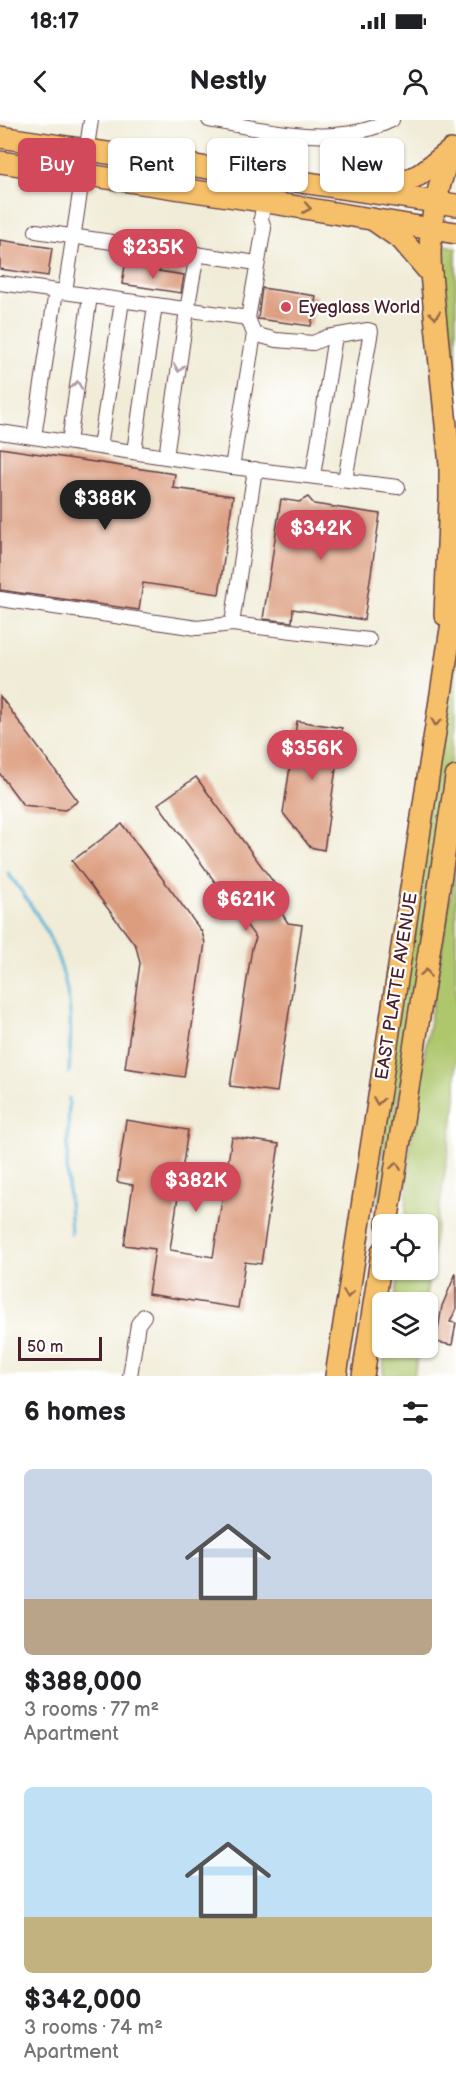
<!DOCTYPE html>
<html lang="en">
<head>
<meta charset="utf-8">
<style>
	:root { --surface:#fff; --page:#f6f6f6; --text:#202124; --muted:#757577; --accent:#d1495b }
	body { margin:0; font-family:"Balsamiq Sans",sans-serif; background:var(--page); color:var(--text); height:100vh; display:flex; flex-direction:column; font-size:22px; white-space:nowrap }
	* { box-sizing:border-box; margin:0 }
	p { font-size:20px; color:var(--muted) }
	.icon { flex:none; width:33px; height:33px; fill:none; stroke:currentColor; stroke-width:2; stroke-linecap:round; stroke-linejoin:round }
	.map { position:relative; height:1256px; overflow:hidden }
	.details { display:flex; flex-direction:column; background:var(--surface); flex:1 }
	.details>* { flex:none }
	.guide { position:absolute; left:18px; top:18px; width:420px; height:54px; display:flex; gap:12px }
	.fabs { position:absolute; left:372px; top:1094px; display:grid; gap:12px }
	.fabs a { display:grid; place-items:center; width:66px; height:66px; border-radius:9px; background:var(--surface); box-shadow:0 2px 4px #0004; font-size:30px }
	.scale { position:absolute; left:18px; bottom:15px; width:84px; box-sizing:border-box; padding-left:6px; border:3px solid #4a1f2b; border-top:0; font-size:16px; line-height:21px; white-space:nowrap; color:#4a1f2b; -webkit-text-stroke:4px #fff; paint-order:stroke }
	.price { position:absolute; translate:-50% -51px; padding:0 14px; border-radius:21px; background:var(--accent); color:#fff; font-size:20px; line-height:39px; filter:drop-shadow(0 2px 3px #0008) }
	.price::after { content:''; position:absolute; left:50%; top:36px; width:18px; height:14px; margin-left:-9px; background:inherit; clip-path:polygon(0 0,100% 0,50% 100%) }
	.price.on { background:#222; color:#fff }
	ul { padding:0; list-style:none }
	li { display:grid; align-content:center; gap:12px; height:318px; padding:0 24px }
	li span { display:grid; place-items:center; height:186px; border-radius:9px; color:#555 }
	li>.icon { margin-inline-start:auto }
	span .icon { width:108px; height:108px; fill:#fffc; stroke-width:1 }
	li b { font-size:26px }
	h2 { display:flex; justify-content:space-between; align-items:center; height:72px; padding:0 24px; font-size:26px }
	.tag { padding:0 21px; border-radius:9px; background:var(--surface); box-shadow:0 2px 4px #0004; font-size:21px; line-height:54px }
	.tag.on { background:var(--accent); color:#fff }
	.status { display:flex; justify-content:space-between; align-items:center; height:42px; padding:0 30px; background:var(--surface); direction:ltr }
	.status svg { height:16px; fill:currentColor }
	header { display:flex; justify-content:space-between; align-items:center; height:78px; padding:0 24px; background:var(--surface); font-size:27px; font-weight:800 }
	.map>svg:first-child { display:block }
</style>
</head>
<body>
<div class="status"><b>18:17</b><svg viewBox="0 0 49 12"><path d="M0 12V9h3v3zM5 12V6h3v6zM10 12V3h3v9zM15 12V0h3v12zM26 1h20v11H26zM47 4h2v5h-2z"/></svg></div>
<header><svg class="icon" aria-label="back" viewBox="0 0 24 24"><path d="M15 5l-7 7 7 7"/></svg>Nestly<svg class="icon" aria-label="person" viewBox="0 0 24 24"><circle cx="12" cy="8" r="4"/><path d="M4 21q1-7 8-7t8 7"/></svg></header>
<div class="map">
<svg width="456" height="1256" viewBox="0 0 456 1256">
	<rect width="100%" height="100%" fill="#fff"/>
	<filter id="ink" filterUnits="userSpaceOnUse"><feTurbulence type="fractalNoise" baseFrequency=".0167" numOctaves="2"/><feDisplacementMap in="SourceGraphic" scale="12" xChannelSelector="R" yChannelSelector="G"/><feConvolveMatrix kernelMatrix="1 2 1 2 8 2 1 2 1" color-interpolation-filters="sRGB"/></filter>
	<filter id="wash" filterUnits="userSpaceOnUse"><feTurbulence type="fractalNoise" baseFrequency=".008" numOctaves="4" result="noise"/><feDisplacementMap in="SourceGraphic" scale="24" xChannelSelector="R" yChannelSelector="G"/><feGaussianBlur stdDeviation="1.35" result="paint"/><feColorMatrix in="noise" values="0 0 0 0 0 0 0 0 0 0 0 0 0 0 0 0 0 1.4 0 .05"/><feComposite in="paint" operator="in"/></filter>
	<g filter="url(#wash)">
		<rect width="100%" height="100%" fill="#f0ecd7"/>
		<g fill="#aec76d" stroke="#7c734c" stroke-width="1.5">
			<path d="M 437,123 L 456,128 L 456,328 Z"/>
			<path d="M 456,501 L 456,605 L 377,1123 L 375,1119 L 389,947 Z"/>
			<path d="M 456,741 L 456,979 L 425,1182 L 394,1182 L 400,1149 L 428,1149 L 428,1104 L 405,1104 L 410,1023 Z"/>
			<path d="M 386,1227 L 419,1227 L 414,1256 L 384,1256 L 383,1249 Z"/>
		</g>
		<g fill="none" stroke-linecap="round" stroke-linejoin="round">
			<g stroke="#5ab3d7" stroke-width="3">
				<path d="M 8,753 C 39,794 62,830 69,883 C 72,906 70,930 69,953"/>
				<path d="M 69,978 L 67,1048 L 71,1114"/>
			</g>
		</g>
		<g id="blocks">
			<g fill="#dc9c7e">
				<path d="M 0,120 L 52,128 L 48,156 L 0,149 Z"/>
				<path d="M 125,146 L 184,155 L 181,173 L 122,164 Z"/>
				<path d="M 262,168 L 316,176 L 311,206 L 258,199 Z"/>
				<path d="M 0,328 L 175,354 L 173,368 L 233,376 L 219,474 L 143,463 L 139,490 L 0,470 Z"/>
				<path d="M 308,377 L 314,384 L 380,394 L 364,500 L 293,489 L 292,502 L 263,499 L 281,379 L 299,382 Z"/>
				<path d="M 0,576 L 78,681 L 65,690 L 23,685 L 0,654 Z"/>
				<path d="M 297,601 L 342,608 L 324,730 L 310,727 L 283,693 Z"/>
				<path d="M 196,657 L 288,782 L 279,789 L 288,803 L 302,805 L 277,972 L 230,966 L 252,828 L 256,818 L 158,684 Z"/>
				<path d="M 122,704 L 202,812 L 205,823 L 184,957 L 125,948 L 140,843 L 136,826 L 72,741 Z"/>
				<path d="M 126,1000 L 188,1010 L 170,1130 L 213,1137 L 232,1017 L 279,1024 L 261,1144 L 245,1142 L 238,1188 L 148,1174 L 155,1129 L 124,1125 L 133,1065 L 117,1062 Z"/>
				<path d="M 456,1153 L 456,1189 L 450,1202 L 456,1203 L 452,1225 L 436,1222 L 442,1186 Z"/>
			</g>
		</g>
	</g>
	<g filter="url(#ink)">
		<use href="#blocks" fill-opacity="0" stroke="#633e45" stroke-width="1.5"/>
		<g fill="none" stroke-linecap="round" stroke-linejoin="round">
			<g stroke="#633e45" stroke-width="16">
				<g id="minor">
					<path d="M 209,0 C 270,10 333,29 392,0"/>
					<path d="M 36,111 L 250,142"/>
					<path d="M 0,163 L 248,198"/>
					<path d="M 65,172 L 91,0"/>
					<path d="M 254,214 L 276,220 L 313,223 L 327,217 L 368,210"/>
					<path d="M 0,312 L 232,347 L 398,367"/>
					<path d="M 34,317 L 56,171"/>
					<path d="M 69,322 L 90,176"/>
					<path d="M 100,327 L 122,181"/>
					<path d="M 134,332 L 155,185"/>
					<path d="M 166,337 L 187,190 L 197,134"/>
					<path d="M 232,347 L 254,214 L 248,198 L 264,108 L 261,99 L 268,56"/>
					<path d="M 313,356 L 335,216"/>
					<path d="M 345,360 L 371,211"/>
					<path d="M 0,479 L 197,508 L 232,504 L 369,520"/>
					<path d="M 232,504 L 255,349"/>
					<path d="M 130,1256 L 138,1204 L 144,1196"/>
				</g>
			</g>
			<g stroke="#633e45" stroke-width="24">
				<g id="highway">
					<path d="M 0,17 L 456,85"/>
					<path d="M 0,42 L 255,80 L 456,113"/>
					<path d="M 379,72 L 419,55 L 450,31"/>
					<path d="M 372,99 L 402,120 L 431,154 L 450,345 L 450,378 L 445,495"/>
					<path d="M 431,154 C 427,110 436,71 451,30"/>
					<path d="M 387,1104 L 456,657"/>
					<path d="M 336,1256 L 456,476"/>
					<path d="M 363,1256 L 382,1132"/>
				</g>
			</g>
			<use href="#minor" stroke="#fff" stroke-width="14"/>
			<use href="#highway" stroke="#f6c06b" stroke-width="21"/>
		</g>
		<defs><path id="oneway-chevron" d="M-2-3.5L2.5 0L-2 3.5" fill="none" stroke-width="1.6" stroke-linecap="round" stroke-linejoin="round" transform="scale(1.5)"/></defs>
		<g stroke="#976748">
			<use href="#oneway-chevron" transform="translate(307 88) rotate(10)"/>
			<use href="#oneway-chevron" transform="translate(435 195) rotate(84)"/>
			<use href="#oneway-chevron" transform="translate(436 602) rotate(99)"/>
			<use href="#oneway-chevron" transform="translate(426 853) rotate(-81)"/>
			<use href="#oneway-chevron" transform="translate(378 981) rotate(99)"/>
			<use href="#oneway-chevron" transform="translate(396 1046) rotate(-81)"/>
			<use href="#oneway-chevron" transform="translate(348 1174) rotate(99)"/>
		</g>
		<g stroke="#ae9aa0">
			<use href="#oneway-chevron" transform="translate(179 248) rotate(98)"/>
			<use href="#oneway-chevron" transform="translate(77 265) rotate(-82)"/>
		</g>
	</g>
	<circle fill="#d1495b" stroke="#fff" stroke-width="2" cx="286" cy="187" r="6"/>
	<g text-anchor="middle" stroke-width="4.5" stroke-linejoin="round" paint-order="stroke">
		<g font-size="18" fill="#4a1f2b" stroke="#fff" text-anchor="start">
			<text x="298" y="193">Eyeglass World</text>
		</g>
		<g font-size="18" fill="#4a1f2b" stroke="#fff">
			<text transform="translate(396 866) rotate(-81)" y="6">EAST PLATTE AVENUE</text>
		</g>
	</g>
</svg>
<div class="fabs">
<a><svg class="icon" aria-label="locate" viewBox="0 0 24 24"><circle cx="12" cy="12" r="6"/><path d="M12 2v4M12 18v4M2 12h4M18 12h4"/></svg></a>
<a><svg class="icon" aria-label="layers" viewBox="0 0 24 24"><path d="M12 4l9 5-9 5-9-5zM3 14l9 5 9-5"/></svg></a>
</div>
<div class="scale">50 m</div>
<b class="price" style="left:153px;top:160px">$235K</b>
<b class="price on" style="left:105px;top:411px">$388K</b>
<b class="price" style="left:321px;top:441px">$342K</b>
<b class="price" style="left:312px;top:661px">$356K</b>
<b class="price" style="left:246px;top:812px">$621K</b>
<b class="price" style="left:196px;top:1093px">$382K</b>
<div class="guide">
<a class="tag on">Buy</a>
<a class="tag">Rent</a>
<a class="tag">Filters</a>
<a class="tag">New</a>
</div>
</div>
<section class="details">
<h2>6 homes<svg class="icon" aria-label="filters" viewBox="0 0 24 24"><path d="M4 7h16M4 17h16"/><circle cx="9" cy="7" r="2"/><circle cx="15" cy="17" r="2"/></svg></h2>
<ul>
<li><span style="background:linear-gradient(#c9d6e8 70%,#b9a48a 0)"><svg class="icon" aria-label="home" viewBox="0 0 24 24"><path d="M3 11l9-7 9 7M6 9v11h12V9"/></svg></span><div><b>$388,000</b><p>3 rooms · 77 m²</p><p>Apartment</p></div></li>
<li><span style="background:linear-gradient(#bfe0f5 70%,#c2b280 0)"><svg class="icon" aria-label="home" viewBox="0 0 24 24"><path d="M3 11l9-7 9 7M6 9v11h12V9"/></svg></span><div><b>$342,000</b><p>3 rooms · 74 m²</p><p>Apartment</p></div></li>
</ul>
</section>
</body>
</html>
